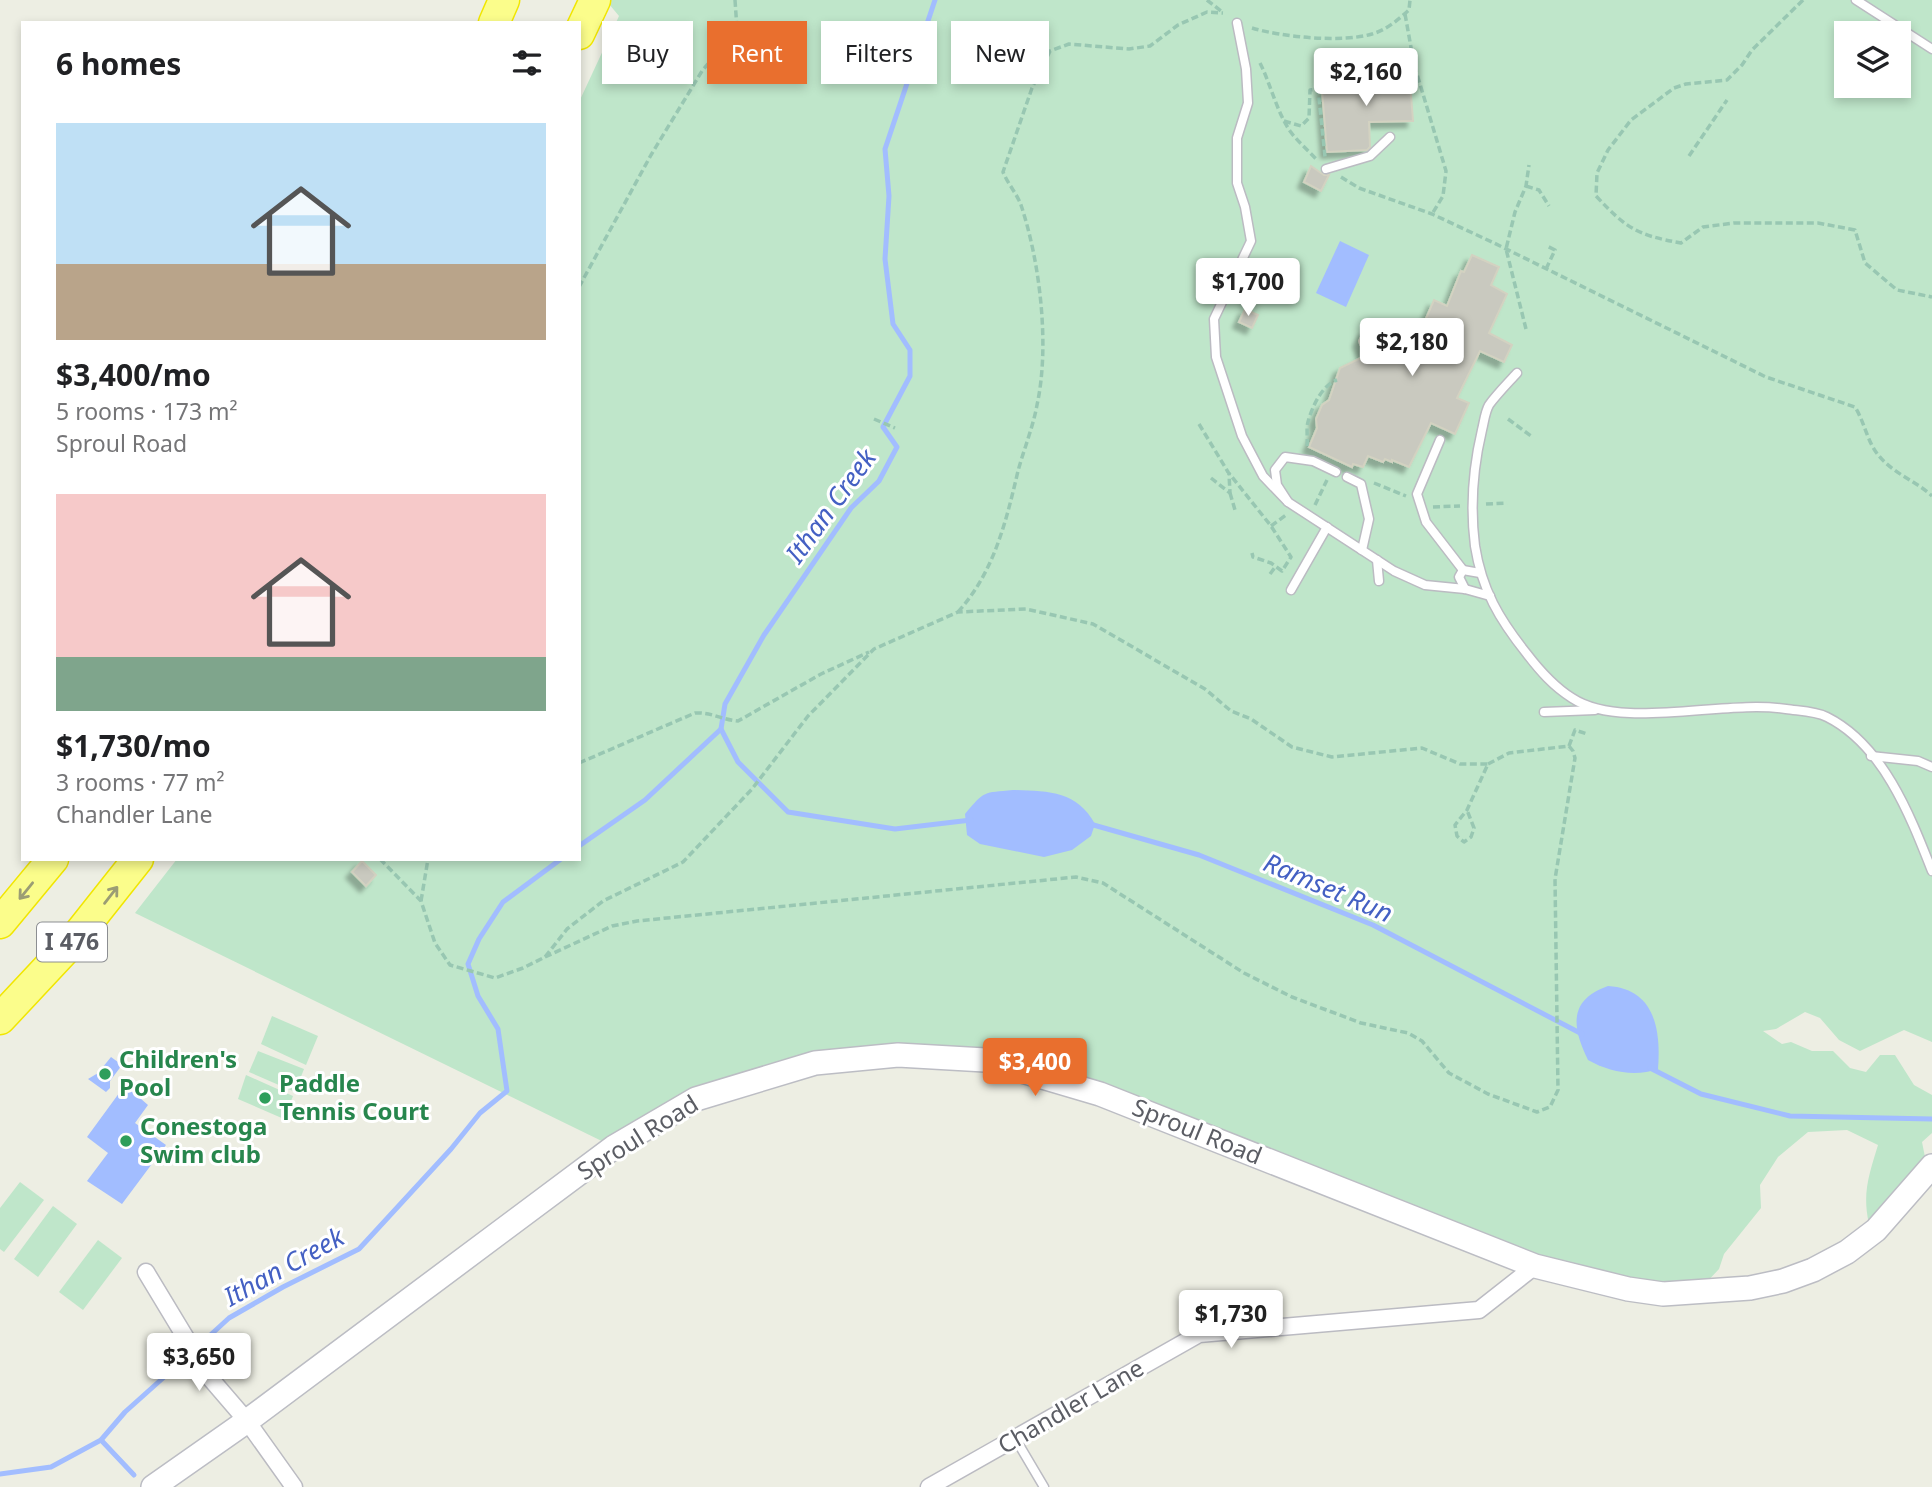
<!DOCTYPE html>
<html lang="en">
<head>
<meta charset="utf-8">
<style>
	:root { --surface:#fff; --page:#f6f6f6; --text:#202124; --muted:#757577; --accent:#e96f2e }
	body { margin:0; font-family:"Noto Sans",sans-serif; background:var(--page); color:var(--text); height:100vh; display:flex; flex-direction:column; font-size:26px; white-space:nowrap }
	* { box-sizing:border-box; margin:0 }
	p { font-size:23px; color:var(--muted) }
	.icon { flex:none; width:38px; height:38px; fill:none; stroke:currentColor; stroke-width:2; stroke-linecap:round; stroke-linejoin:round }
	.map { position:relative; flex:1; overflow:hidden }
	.sheet { position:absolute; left:21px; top:21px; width:560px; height:840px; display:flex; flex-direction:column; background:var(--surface); border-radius:0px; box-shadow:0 4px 10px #0003 }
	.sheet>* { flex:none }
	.top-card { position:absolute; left:602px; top:21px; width:665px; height:63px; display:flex; gap:14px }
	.fabs { position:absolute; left:1834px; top:21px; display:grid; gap:14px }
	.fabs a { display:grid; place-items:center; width:77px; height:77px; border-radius:0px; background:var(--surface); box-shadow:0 4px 10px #0003; font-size:35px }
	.price { position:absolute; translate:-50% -60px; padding:0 16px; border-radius:7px; background:#fff; color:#222; font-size:23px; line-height:46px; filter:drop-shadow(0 2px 4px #0008) }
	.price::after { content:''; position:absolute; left:50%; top:42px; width:21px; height:16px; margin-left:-10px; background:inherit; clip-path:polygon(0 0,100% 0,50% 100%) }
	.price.selected { background:var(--accent); color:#fff }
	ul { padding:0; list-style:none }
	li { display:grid; align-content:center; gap:14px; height:371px; padding:0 35px }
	li span { display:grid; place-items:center; height:217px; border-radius:0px; color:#555 }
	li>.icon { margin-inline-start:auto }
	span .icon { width:126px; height:126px; fill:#fffc; stroke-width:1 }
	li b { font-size:30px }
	h2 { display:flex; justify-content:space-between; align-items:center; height:84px; padding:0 35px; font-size:30px }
	.pill { padding:0 24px; border-radius:0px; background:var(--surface); box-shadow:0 4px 10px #0003; font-size:24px; line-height:63px }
	.pill.selected { background:var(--accent); color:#fff }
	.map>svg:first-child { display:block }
</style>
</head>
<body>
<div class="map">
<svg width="1932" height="1487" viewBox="0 0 1932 1487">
	<defs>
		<filter id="shadow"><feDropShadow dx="-6" dy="6" stdDeviation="2" flood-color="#0004"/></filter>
	</defs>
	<rect width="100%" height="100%" fill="#edeee3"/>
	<g fill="#bfe6ca" fill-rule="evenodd">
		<path d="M 611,0 L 1932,0 L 1932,1042 L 1904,1030 L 1860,1051 L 1839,1040 L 1820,1018 L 1805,1012 L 1776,1029 L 1763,1031 L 1782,1044 L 1791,1042 L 1812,1051 L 1833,1051 L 1850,1068 L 1866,1072 L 1880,1055 L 1895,1055 L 1914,1085 L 1932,1095 L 1932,1133 L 1922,1142 L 1925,1157 L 1914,1179 L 1869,1224 C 1862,1193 1869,1175 1878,1145 L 1847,1130 L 1808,1132 L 1778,1157 L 1760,1185 L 1761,1208 L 1724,1254 L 1719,1269 L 1702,1287 L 1628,1289 L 985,1060 L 898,1055 L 696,1099 L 614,1147 L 135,913 L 177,859 L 579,859 L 579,102 L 619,16 L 609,4 ZM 1846,33 L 1899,33 L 1899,86 L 1846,86 Z"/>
		<path d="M 272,1016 L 318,1036 L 306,1065 L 261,1044 Z"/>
		<path d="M 258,1051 L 304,1069 L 295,1092 L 249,1072 Z"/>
		<path d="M 246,1075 L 293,1096 L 284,1119 L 238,1099 Z"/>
		<path d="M 20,1182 L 44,1200 L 4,1252 L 0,1249 L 0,1208 Z"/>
		<path d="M 53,1206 L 77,1224 L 38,1277 L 14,1259 Z"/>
		<path d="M 98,1240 L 122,1258 L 83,1310 L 59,1292 Z"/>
	</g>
	<g fill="#a2bdff">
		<path d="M 1340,241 L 1369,255 L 1346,307 L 1316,293 Z"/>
		<path d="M 1013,790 C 1048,791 1077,791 1095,824 L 1091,836 L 1072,850 L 1044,857 L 980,844 L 967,835 L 965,814 C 985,790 983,793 1013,790 Z"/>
		<path d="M 1608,986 C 1655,989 1661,1030 1658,1069 C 1635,1077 1609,1072 1588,1060 C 1572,1027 1568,1000 1608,986 Z"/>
		<path d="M 111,1057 L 122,1065 L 110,1081 L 110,1088 L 106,1092 L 88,1079 L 98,1073 Z"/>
		<path d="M 125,1085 L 148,1105 L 135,1123 L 166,1145 L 122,1204 L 87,1181 L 108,1153 L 87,1137 Z"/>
	</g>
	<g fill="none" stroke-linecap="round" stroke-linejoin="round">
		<g stroke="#a2bdff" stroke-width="5">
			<path d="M 721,729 L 738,762 L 788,812 L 895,829 L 971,820"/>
			<path d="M 1090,824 L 1199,855 L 1373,925 L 1582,1034"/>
			<path d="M 579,846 L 645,800 L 721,729 L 725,704 L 764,635 L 851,508 L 879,481 L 897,447 L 883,427 L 910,376 L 910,350 L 893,324 L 885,259 L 889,196 L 885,149 L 935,0"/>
			<path d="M 1650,1068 L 1701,1094 L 1790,1116 L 1932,1119"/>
			<path d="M 205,1340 L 229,1318 L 283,1287 L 359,1249 L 451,1149 L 480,1113 L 507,1091 L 498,1029 L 478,996 L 468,964 L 479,939 L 503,902 L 561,859"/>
			<path d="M 101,1440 L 134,1475"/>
			<path d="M 0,1474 L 51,1467 L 101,1440 L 125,1412 L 182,1361"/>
		</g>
	</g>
	<g fill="#c9c9bf" stroke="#d3d2c1" stroke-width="2" filter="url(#shadow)">
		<path d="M 1409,68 L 1413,121 L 1369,122 L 1370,147 L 1367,150 L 1327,152 L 1322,90 L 1353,88 L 1353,73 Z"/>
		<path d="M 1311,166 L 1324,175 L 1329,175 L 1321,191 L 1304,182 Z"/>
		<path d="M 1472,255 L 1499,267 L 1491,285 L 1507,294 L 1489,333 L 1512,345 L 1504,362 L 1480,351 L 1457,398 L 1469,403 L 1455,434 L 1431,423 L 1409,467 L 1392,460 L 1392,462 L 1385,459 L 1383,462 L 1368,456 L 1363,467 L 1353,464 L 1352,467 L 1309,447 L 1317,428 L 1316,419 L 1322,405 L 1329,400 L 1340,368 L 1365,356 L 1359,341 L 1364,331 L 1373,327 L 1382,331 L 1390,351 L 1416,363 L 1429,337 L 1420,332 L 1434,300 L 1447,306 L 1461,271 L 1464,272 Z"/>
		<path d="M 1245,309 L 1258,315 L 1252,328 L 1239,322 Z"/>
		<path d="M 362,861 L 376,875 L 366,886 L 352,872 Z"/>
	</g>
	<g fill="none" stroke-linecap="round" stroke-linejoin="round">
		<g stroke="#bbbbc2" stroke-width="11">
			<g id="service">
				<path d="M 1856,0 L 1932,49"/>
				<path d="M 1237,23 L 1246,69 L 1248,103 L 1237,138 L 1237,183 L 1245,207 L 1251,241 L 1214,319 L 1216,357 L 1242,436 L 1263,476 L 1288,502"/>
				<path d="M 1326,169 L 1370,156 L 1390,137"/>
				<path d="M 1517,373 C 1508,383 1497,394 1489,405 C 1485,412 1484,422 1482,430 C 1473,468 1470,507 1475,546 C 1482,590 1499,619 1527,654 C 1540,671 1553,686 1572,698 C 1622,731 1725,699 1786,709 C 1799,711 1815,711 1827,717 C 1883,745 1910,815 1932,871"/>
				<path d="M 1440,440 L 1417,494 L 1426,522 L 1463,570"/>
				<path d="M 1336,472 L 1313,461 L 1285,457 L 1275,470 L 1277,485 L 1288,502 L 1394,571 L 1425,585 L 1465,589 L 1490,596"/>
				<path d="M 1347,477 L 1361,484 L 1369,519 L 1362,550"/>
				<path d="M 1377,560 L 1379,581"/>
				<path d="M 1465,589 L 1459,577 L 1463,570 L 1480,573"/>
				<path d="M 1291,590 L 1327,527"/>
				<path d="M 1544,712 L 1595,710"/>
				<path d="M 1871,756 L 1918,761 L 1932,767"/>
				<path d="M 1015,1438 L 1044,1487"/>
			</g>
		</g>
		<g stroke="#bbbbc2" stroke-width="19">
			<g id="minor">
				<path d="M 146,1272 L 210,1378 L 247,1421 L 294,1487"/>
				<path d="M 929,1487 L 1199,1334 L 1479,1310 L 1535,1266"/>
			</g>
		</g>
		<g stroke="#bcbdc4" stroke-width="26">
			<path id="secondary" d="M 153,1487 L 247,1421 L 614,1147 L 696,1099 L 815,1063 L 898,1055 L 985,1060 L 1100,1094 L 1535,1266 L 1628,1289 L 1663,1294 L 1750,1288 L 1783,1281 L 1813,1270 L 1847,1252 L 1876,1230 L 1932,1166"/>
		</g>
		<g stroke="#f1e600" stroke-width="33">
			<g id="motorway">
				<path d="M 494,23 L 504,0"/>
				<path d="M 579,34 L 595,0"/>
				<path d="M 0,923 L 53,859"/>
				<path d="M 0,1019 L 73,941 L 138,859"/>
			</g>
		</g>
		<g stroke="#98c7b2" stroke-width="3.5" stroke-dasharray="7 3.5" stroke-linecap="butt">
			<path d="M 1207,0 L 1221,11"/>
			<path d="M 1803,0 L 1752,50 L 1742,65 L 1727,80 L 1686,84 L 1674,88 L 1631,120 L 1608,150 L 1597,173 L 1596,196 C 1627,229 1637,235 1681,243 L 1703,227 L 1734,223 L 1818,223 L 1855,230 L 1865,263 L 1897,290 L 1932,297"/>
			<path d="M 1405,14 L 1414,64 L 1446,171 L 1443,196 L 1432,214"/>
			<path d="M 1252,28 C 1282,37 1342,43 1372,34 C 1386,30 1398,20 1409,10 L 1410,0"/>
			<path d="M 1260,63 C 1271,85 1276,110 1290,131 C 1297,141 1308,150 1317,160"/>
			<path d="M 1284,121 L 1301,126 L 1309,118 L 1310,90 L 1318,89 L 1325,157"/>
			<path d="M 1689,156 L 1727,100"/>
			<path d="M 1341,177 L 1359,188 L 1432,214 L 1494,243 L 1766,377 L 1855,407 C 1865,423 1867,442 1879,456 C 1894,474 1916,481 1932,496"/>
			<path d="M 1526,186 L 1539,190 L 1549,206"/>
			<path d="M 1546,269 L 1555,250 L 1547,246"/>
			<path d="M 579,287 L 651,155 L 702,71 L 737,29 L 735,0"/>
			<path d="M 1526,329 L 1506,249 L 1515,212 L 1526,186 L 1529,165"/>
			<path d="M 874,419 L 895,428"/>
			<path d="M 1508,419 L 1531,436"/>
			<path d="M 1199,424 L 1228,472 L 1271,526 L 1291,557 L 1282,571 L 1271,563 L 1253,557 L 1252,553"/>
			<path d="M 1307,446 C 1308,438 1306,429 1308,422 C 1312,407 1322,385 1337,380"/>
			<path d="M 1211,478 L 1230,493 L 1229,474"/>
			<path d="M 1374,483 L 1406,496"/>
			<path d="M 1230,493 L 1235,510"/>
			<path d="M 1486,504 L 1507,503"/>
			<path d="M 1315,505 L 1327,480"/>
			<path d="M 1433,507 L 1460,506"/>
			<path d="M 1271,526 L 1286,515"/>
			<path d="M 1270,574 L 1276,566"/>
			<path d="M 958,612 C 994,572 1006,522 1018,471 C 1024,449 1033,427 1037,405 C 1050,346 1040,262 1021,205 C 1017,194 1008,184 1003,172 L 1032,88 L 1050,51 L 1069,44 L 1129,49 L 1150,46 L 1178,25 L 1207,12 L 1223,13"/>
			<path d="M 1569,746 L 1575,730 L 1587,734"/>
			<path d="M 579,763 L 695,713 C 711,712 723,720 738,721 L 821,674 L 869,652"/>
			<path d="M 380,859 L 421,901 L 435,943 L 450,965 L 495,978 L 523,968 L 545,957 L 567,929 L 603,901 L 683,862 L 752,789 L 808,716 L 874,649 L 958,612 L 1026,609 L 1093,624 L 1205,689 L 1231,711 L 1251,719 L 1292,747 L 1332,757 L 1422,748 L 1460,764 L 1488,764 L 1467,810 L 1455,825 L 1457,836 L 1464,842 L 1471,837 L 1474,828 L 1467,810"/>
			<path d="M 421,901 L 428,859"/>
			<path d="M 545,957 L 612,926 L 637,921 L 1076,877 L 1103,883 L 1244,973 L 1292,997 L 1361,1023 L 1408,1033 L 1422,1041 L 1449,1073 L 1488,1094 L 1537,1112 L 1550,1107 L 1558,1090 L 1555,879 L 1575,758 L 1573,751 L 1569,746 L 1509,753 L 1488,764"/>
		</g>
		<use href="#service" stroke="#fff" stroke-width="8"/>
		<use href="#minor" stroke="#fff" stroke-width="16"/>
		<use href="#secondary" stroke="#fff" stroke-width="23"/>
		<use href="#motorway" stroke="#fbfd8b" stroke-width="30"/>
	</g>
	<defs><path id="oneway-shaft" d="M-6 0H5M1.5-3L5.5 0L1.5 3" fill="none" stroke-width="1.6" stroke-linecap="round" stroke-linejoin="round" transform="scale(1.75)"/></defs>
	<g stroke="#9b9d74">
		<use href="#oneway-shaft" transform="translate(26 891) rotate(129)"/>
		<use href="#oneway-shaft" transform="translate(111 895) rotate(-52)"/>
	</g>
	<g fill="#2e9e5b" stroke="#fff" stroke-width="2.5">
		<circle cx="105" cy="1074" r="7"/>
		<circle cx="265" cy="1098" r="7"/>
		<circle cx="126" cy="1141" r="7"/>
	</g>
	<g text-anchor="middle" stroke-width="6" stroke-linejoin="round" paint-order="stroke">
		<rect fill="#fff" stroke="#8c8e92" stroke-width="2" x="37" y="922.5" width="70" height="39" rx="5"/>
		<g font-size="23" font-weight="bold" fill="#5b5d64">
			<text x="72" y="950">I 476</text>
		</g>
		<g font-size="24" font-weight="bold" fill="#27864d" stroke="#fff" text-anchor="start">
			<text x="119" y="1068">Children's<tspan x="119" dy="28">Pool</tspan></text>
			<text x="279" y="1092">Paddle<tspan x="279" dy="28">Tennis Court</tspan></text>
			<text x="140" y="1135">Conestoga<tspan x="140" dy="28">Swim club</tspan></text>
		</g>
		<g font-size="24" fill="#5b5d64" stroke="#fff">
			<text transform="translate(1197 1132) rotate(22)" y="8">Sproul Road</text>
			<text transform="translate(638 1138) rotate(-32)" y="8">Sproul Road</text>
			<text transform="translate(1071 1407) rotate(-30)" y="8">Chandler Lane</text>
		</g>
		<g font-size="26" font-style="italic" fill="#4460c3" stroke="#fff">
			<text transform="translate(831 506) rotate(-54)" y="9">Ithan Creek</text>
			<text transform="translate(1328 888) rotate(23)" y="9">Ramset Run</text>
			<text transform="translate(284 1267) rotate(-29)" y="9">Ithan Creek</text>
		</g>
	</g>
</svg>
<div class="fabs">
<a><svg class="icon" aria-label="layers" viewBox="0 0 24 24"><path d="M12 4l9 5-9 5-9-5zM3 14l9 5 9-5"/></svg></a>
</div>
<b class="price" style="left:1366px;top:108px">$2,160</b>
<b class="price" style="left:1248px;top:318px">$1,700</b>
<b class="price" style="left:1412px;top:378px">$2,180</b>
<b class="price selected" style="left:1035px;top:1098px">$3,400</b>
<b class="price" style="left:1231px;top:1350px">$1,730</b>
<b class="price" style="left:199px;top:1393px">$3,650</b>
<div class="top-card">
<a class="pill">Buy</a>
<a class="pill selected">Rent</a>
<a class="pill">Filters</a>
<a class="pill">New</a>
</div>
<section class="sheet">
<h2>6 homes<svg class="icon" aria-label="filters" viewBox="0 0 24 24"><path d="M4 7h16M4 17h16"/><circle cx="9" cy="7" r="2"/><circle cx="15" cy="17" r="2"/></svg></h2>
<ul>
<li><span style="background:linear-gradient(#bfe0f5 65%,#b9a48a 0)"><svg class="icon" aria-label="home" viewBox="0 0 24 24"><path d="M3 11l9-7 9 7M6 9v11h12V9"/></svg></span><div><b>$3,400/mo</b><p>5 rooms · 173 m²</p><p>Sproul Road</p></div></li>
<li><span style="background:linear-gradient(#f6c9c9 75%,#7fa58c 0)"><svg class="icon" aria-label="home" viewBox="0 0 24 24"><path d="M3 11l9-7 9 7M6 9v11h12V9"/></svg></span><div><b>$1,730/mo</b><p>3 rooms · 77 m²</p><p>Chandler Lane</p></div></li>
</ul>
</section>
</div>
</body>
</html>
